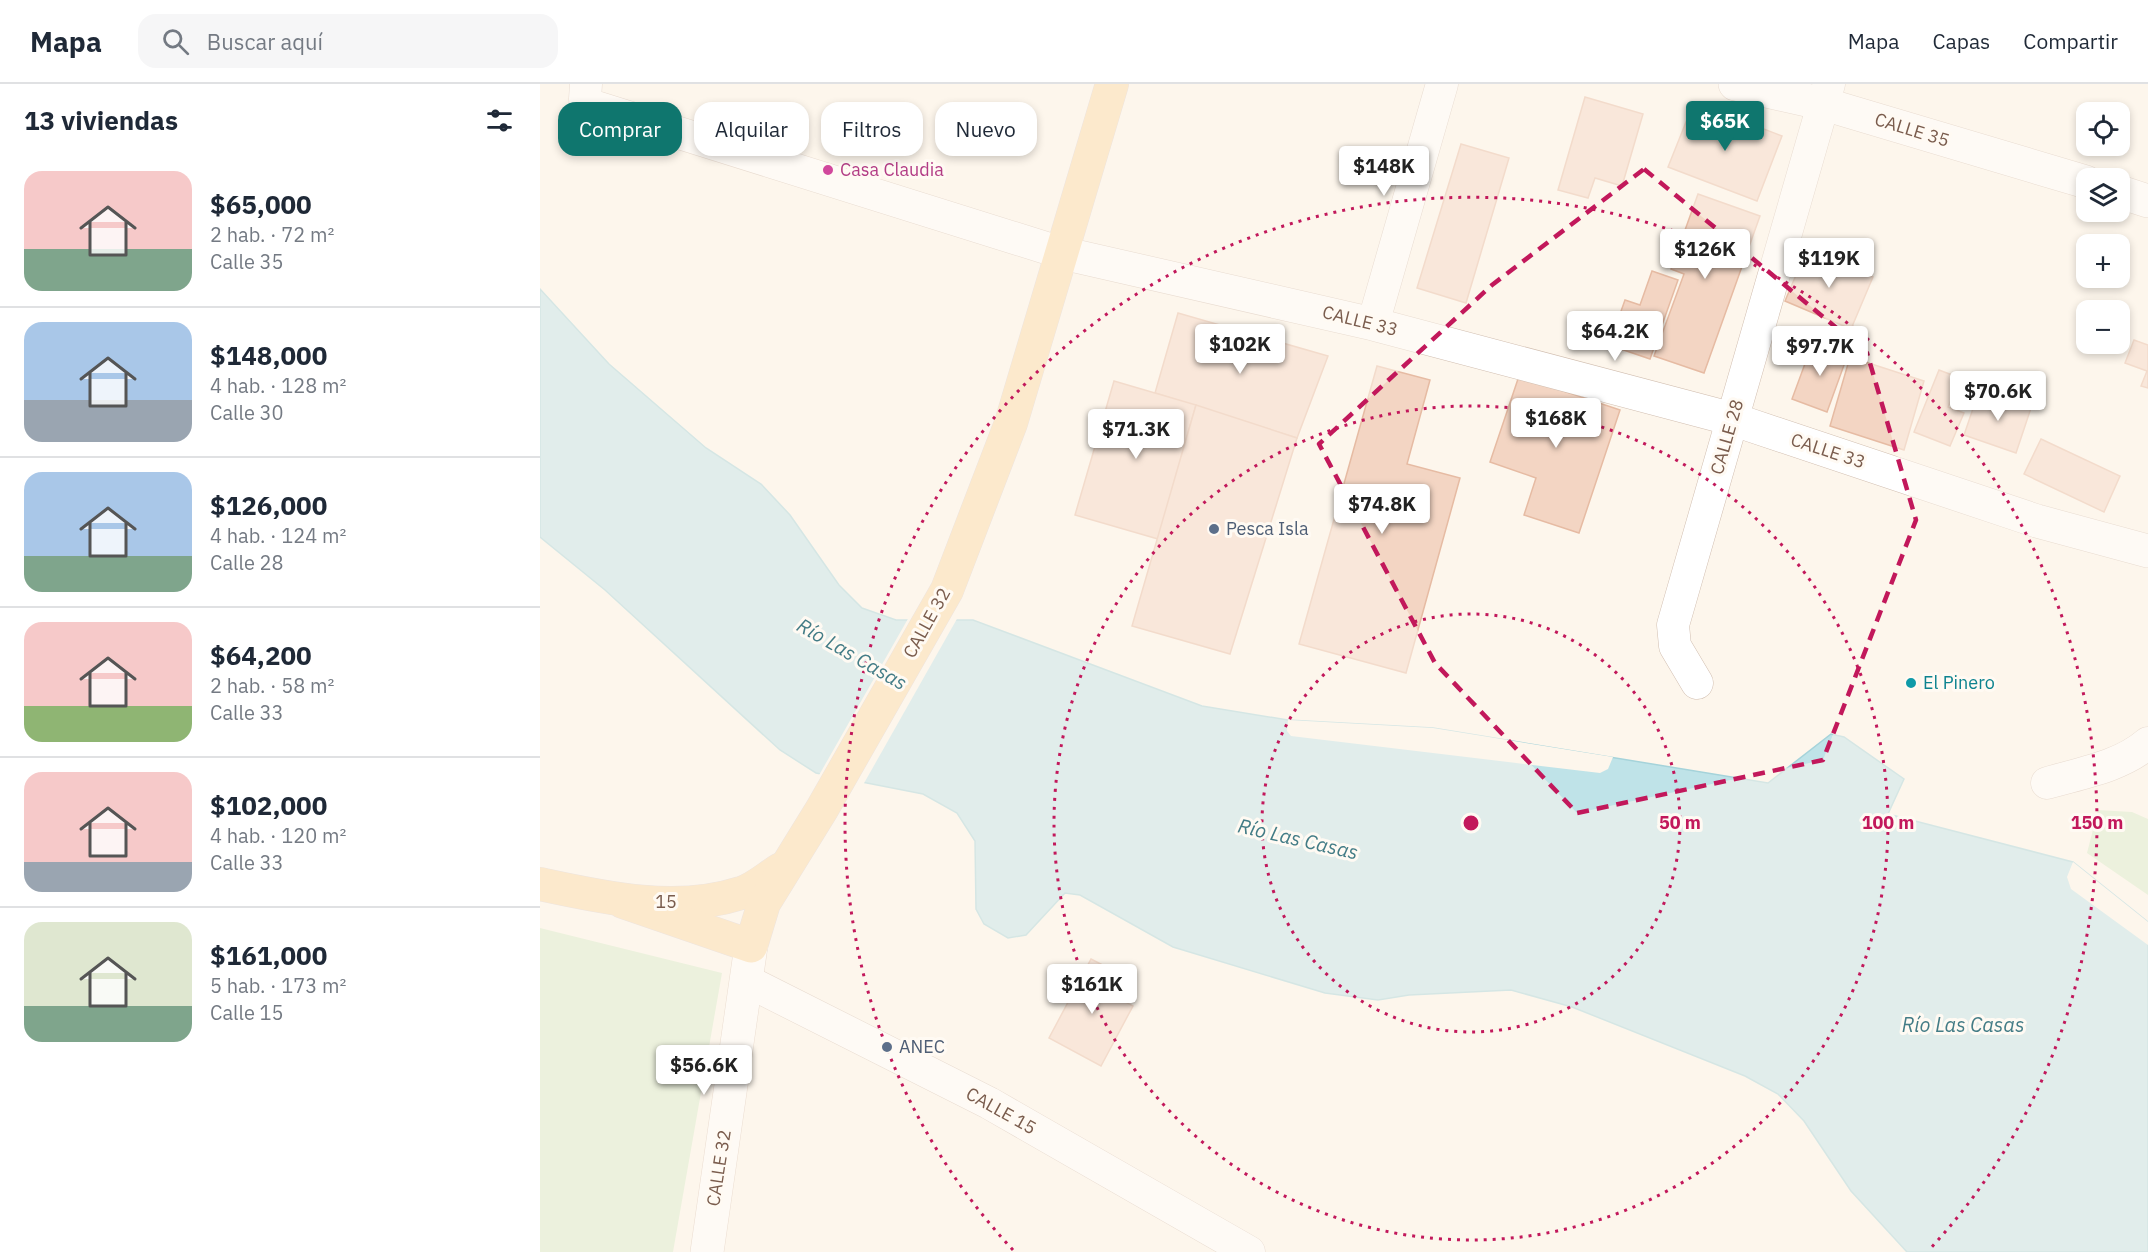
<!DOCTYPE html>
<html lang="es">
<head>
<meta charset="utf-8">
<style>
	:root { --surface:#fff; --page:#f6f6f7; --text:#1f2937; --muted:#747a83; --line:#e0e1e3; --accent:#0f766e }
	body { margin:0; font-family:"IBM Plex Sans",sans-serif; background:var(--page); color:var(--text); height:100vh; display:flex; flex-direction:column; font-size:22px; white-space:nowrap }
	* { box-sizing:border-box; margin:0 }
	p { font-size:20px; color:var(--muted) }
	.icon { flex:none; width:33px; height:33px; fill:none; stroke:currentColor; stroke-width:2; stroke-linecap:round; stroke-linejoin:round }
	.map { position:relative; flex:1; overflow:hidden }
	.drawer { display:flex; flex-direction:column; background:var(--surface); width:540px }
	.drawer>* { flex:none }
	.hud { position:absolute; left:18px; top:18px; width:570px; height:54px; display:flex; gap:12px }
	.buttons { position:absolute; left:1536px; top:18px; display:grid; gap:12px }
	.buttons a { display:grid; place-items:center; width:54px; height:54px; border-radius:12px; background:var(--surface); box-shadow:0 3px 9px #0003; font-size:30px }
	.price { position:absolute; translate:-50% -51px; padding:0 14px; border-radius:6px; background:#fff; color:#222; font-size:20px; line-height:39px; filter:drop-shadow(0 2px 3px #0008) }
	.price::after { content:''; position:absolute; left:50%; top:36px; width:18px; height:14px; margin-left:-9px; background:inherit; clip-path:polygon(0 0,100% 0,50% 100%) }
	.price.on { background:var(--accent); color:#fff }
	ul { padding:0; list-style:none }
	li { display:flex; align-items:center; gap:18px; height:150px; padding:0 24px }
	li+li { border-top:2px solid var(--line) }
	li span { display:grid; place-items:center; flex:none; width:168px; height:120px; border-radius:18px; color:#555 }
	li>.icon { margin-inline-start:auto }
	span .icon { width:72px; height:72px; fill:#fffc; stroke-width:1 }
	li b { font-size:26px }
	h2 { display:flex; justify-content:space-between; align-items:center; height:72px; padding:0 24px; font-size:26px }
	.pill { padding:0 21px; border-radius:18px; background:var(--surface); box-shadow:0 3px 9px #0003; font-size:21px; line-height:54px }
	.pill.on { background:var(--accent); color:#fff }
	header { display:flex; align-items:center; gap:36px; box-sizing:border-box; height:84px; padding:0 30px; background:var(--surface); border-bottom:2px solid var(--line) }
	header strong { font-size:28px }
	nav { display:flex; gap:33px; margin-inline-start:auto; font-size:21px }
	.search { width:420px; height:54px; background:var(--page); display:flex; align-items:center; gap:15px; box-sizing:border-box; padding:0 21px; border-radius:18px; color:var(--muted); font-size:22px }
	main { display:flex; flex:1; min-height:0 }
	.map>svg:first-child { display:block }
</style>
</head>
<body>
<header>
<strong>Mapa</strong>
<div class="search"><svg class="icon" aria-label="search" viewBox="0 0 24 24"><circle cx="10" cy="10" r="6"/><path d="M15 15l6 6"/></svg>Buscar aquí</div>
<nav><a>Mapa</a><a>Capas</a><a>Compartir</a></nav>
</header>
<main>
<section class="drawer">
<h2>13 viviendas<svg class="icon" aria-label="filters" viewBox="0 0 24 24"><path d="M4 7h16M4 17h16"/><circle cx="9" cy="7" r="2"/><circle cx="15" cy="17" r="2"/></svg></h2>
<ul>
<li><span style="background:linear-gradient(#f6c9c9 65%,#7fa58c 0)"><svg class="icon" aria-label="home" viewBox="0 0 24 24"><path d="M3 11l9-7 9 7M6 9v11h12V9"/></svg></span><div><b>$65,000</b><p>2 hab. · 72 m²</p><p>Calle 35</p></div></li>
<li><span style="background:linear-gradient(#a9c7e8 65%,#9aa5b1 0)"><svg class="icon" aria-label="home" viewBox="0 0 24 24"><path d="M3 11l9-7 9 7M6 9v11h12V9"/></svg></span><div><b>$148,000</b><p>4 hab. · 128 m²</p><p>Calle 30</p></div></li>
<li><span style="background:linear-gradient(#a9c7e8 70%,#7fa58c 0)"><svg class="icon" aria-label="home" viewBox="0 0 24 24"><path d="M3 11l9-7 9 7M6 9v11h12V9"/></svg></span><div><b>$126,000</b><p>4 hab. · 124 m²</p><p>Calle 28</p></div></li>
<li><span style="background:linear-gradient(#f6c9c9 70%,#8fb573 0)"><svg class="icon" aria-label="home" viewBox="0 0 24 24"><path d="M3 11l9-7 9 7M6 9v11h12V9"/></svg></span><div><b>$64,200</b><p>2 hab. · 58 m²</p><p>Calle 33</p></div></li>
<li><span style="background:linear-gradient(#f6c9c9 75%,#9aa5b1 0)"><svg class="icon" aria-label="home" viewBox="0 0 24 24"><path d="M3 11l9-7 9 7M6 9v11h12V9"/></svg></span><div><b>$102,000</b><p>4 hab. · 120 m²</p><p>Calle 33</p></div></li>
<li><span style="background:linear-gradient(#dfe7d0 70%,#7fa58c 0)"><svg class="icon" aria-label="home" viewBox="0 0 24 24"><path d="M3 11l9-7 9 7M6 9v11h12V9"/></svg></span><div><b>$161,000</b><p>5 hab. · 173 m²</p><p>Calle 15</p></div></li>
</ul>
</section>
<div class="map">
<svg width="1608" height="1168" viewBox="0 0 1608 1168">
	<rect width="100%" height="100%" fill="#fdf6ec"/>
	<g fill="#d8ecc9">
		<path d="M 1558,726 L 1592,728 L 1608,735 L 1608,811 L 1547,769 Z"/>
		<path d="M 0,844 L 182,889 L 133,1168 L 0,1168 Z"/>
	</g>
	<path fill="#bfe3e8" stroke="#a5d3da" stroke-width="1.5" d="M 0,205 L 69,280 L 166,364 L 221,400 L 250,431 L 299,501 L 322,524 L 356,536 L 433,536 L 662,622 L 748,636 L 893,644 L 1228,699 L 1291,650 L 1304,653 L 1364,695 L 1348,730 L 1533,778 L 1608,838 L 1608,1168 L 1367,1168 L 1311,1107 L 1264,1037 L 1238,1010 L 1205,992 L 1032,923 L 971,906 L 869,911 L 838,916 L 785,909 L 633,863 L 540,811 L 525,809 L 486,851 L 468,854 L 444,840 L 436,825 L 435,757 L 417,729 L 383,710 L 276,689 L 240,666 L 65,506 L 0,453 Z"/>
	<g fill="#fdf6ec">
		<path d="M 369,533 L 418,533 L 323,701 L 278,693 Z"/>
		<path d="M 748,636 L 893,644 L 1073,673 L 1068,685 L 1060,689 L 751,652 L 747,647 Z"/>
		<path d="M 1533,778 L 1608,838 L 1608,861 L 1531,805 L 1527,793 Z"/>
	</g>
	<g fill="#f3d5c3" stroke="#e6bba3" stroke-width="1.5">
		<path d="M 1045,13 L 1103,30 L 1082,102 L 1055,94 L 1048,114 L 1018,106 Z"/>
		<path d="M 1154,18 L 1242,52 L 1217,117 L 1128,83 Z"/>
		<path d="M 921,60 L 969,74 L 926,219 L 877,204 Z"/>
		<path d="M 1158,110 L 1220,132 L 1164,289 L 1114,272 L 1144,190 L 1131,185 Z"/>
		<path d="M 1267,165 L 1333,193 L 1311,245 L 1245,217 Z"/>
		<path d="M 1112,187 L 1138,196 L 1110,275 L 1069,261 L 1085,216 L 1100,221 Z"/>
		<path d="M 638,229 L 788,272 L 757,354 L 615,309 Z"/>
		<path d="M 1594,256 L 1608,261 L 1608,304 L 1601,302 L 1607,287 L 1585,279 Z"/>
		<path d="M 1273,258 L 1308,270 L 1287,328 L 1252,315 Z"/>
		<path d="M 1310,273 L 1384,297 L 1364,366 L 1290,342 Z"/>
		<path d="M 837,282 L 890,296 L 867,380 L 920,394 L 866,589 L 759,560 Z"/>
		<path d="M 1399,286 L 1420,294 L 1408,323 L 1424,329 L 1410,362 L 1374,348 Z"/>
		<path d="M 979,292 L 1080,326 L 1039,449 L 984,431 L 996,394 L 950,378 Z"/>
		<path d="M 574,297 L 656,321 L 618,455 L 535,431 Z"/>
		<path d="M 1439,307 L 1491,324 L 1476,369 L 1424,351 Z"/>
		<path d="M 656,321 L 757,354 L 690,570 L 592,542 Z"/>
		<path d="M 1501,355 L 1580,392 L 1564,428 L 1484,390 Z"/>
		<path d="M 551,875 L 578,889 L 567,908 L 593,922 L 561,982 L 509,954 Z"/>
	</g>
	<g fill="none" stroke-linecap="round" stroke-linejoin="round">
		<g stroke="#d1beb0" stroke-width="33">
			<g id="minor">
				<path d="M 46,0 L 45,15 L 53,22 L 522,169"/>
				<path d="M 833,240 L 902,0"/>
				<path d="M 1157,599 L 1135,562 L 1133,541 L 1289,0"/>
				<path d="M 1507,699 C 1541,689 1580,683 1608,659"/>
				<path d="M 207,897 L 449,1019 L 709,1168"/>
			</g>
		</g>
		<g stroke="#d1beb0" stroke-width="34">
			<g id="tertiary">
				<path d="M 1195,0 L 1284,20 L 1546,98"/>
				<path d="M 1580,108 L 1608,117"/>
				<path d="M 522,169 L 833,240 L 1192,335 L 1497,437 L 1608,467"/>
			</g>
		</g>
		<g stroke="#d6c0b0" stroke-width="34">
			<path id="secondary" d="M 167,1168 L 211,862"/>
		</g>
		<g stroke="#dad1cd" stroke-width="34">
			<g id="primary">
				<path d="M 0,800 C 65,814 136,830 201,809 C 215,805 229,792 241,785"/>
				<path d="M 83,818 L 211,862 L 224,819 L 282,725 L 407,506 L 471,339 L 572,0"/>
			</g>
		</g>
		<use href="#minor" stroke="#fff" stroke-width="32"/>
		<use href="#tertiary" stroke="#fff" stroke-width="33"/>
		<use href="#secondary" stroke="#fff" stroke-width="33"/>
		<use href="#primary" stroke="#fbd9a5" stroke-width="33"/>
	</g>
	<path d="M0 0H1608V1168H0ZM 1104,85 L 1327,269 L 1376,436 L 1283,676 L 1037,729 L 895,579 L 779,360 L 952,201 Z" fill="#fdf6ec" fill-opacity=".55" fill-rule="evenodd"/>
	<path fill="none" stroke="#c2185b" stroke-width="4.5" stroke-dasharray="12 8" stroke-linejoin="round" d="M 1104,85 L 1327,269 L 1376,436 L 1283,676 L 1037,729 L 895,579 L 779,360 L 952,201 Z"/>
	<g fill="none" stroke="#c2185b" stroke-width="3" stroke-dasharray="3 6">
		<circle cx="931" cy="739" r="209"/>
		<circle cx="931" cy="739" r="417"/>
		<path d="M473 1166A626 626 0 1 1 1389 1166"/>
	</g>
	<circle fill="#d1479c" stroke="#fffaf3" stroke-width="2" cx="288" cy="86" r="6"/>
	<g fill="#5c6f8a" stroke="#fffaf3" stroke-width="2">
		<circle cx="674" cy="445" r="6"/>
		<circle cx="347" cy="963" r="6"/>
	</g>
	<circle fill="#0f9aa8" stroke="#fffaf3" stroke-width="2" cx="1371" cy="599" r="6"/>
	<g text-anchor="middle" stroke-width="6" stroke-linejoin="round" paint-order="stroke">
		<g font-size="18" fill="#7a5c4d" stroke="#fffaf3">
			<text transform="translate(1372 46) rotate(17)" y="6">CALLE 35</text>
			<text transform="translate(820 237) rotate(14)" y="6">CALLE 33</text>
			<text transform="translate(1187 353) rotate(-74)" y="6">CALLE 28</text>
			<text transform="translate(1288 367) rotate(18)" y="6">CALLE 33</text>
			<text transform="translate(387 539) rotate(-61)" y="6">CALLE 32</text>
			<text x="126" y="824">15</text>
			<text transform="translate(461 1027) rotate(29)" y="6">CALLE 15</text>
			<text transform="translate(179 1084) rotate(-81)" y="6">CALLE 32</text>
		</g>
		<g font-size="18" fill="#b23c85" stroke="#fffaf3" text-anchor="start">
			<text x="300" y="92">Casa Claudia</text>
		</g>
		<g font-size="18" fill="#4e5e75" stroke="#fffaf3" text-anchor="start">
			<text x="686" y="451">Pesca Isla</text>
			<text x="359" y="969">ANEC</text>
		</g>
		<g font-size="18" fill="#0d838f" stroke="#fffaf3" text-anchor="start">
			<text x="1383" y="605">El Pinero</text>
		</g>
		<g font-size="20" font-style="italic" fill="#437c86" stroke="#fffaf3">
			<text transform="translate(312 570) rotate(30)" y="7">Río Las Casas</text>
			<text transform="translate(758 755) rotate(13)" y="7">Río Las Casas</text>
			<text x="1423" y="948">Río Las Casas</text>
		</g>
	</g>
	<circle cx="931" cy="739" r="9" fill="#c2185b" stroke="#fffaf3" stroke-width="3"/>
	<g font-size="18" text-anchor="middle" font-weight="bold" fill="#c2185b" stroke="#fffaf3" stroke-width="6" stroke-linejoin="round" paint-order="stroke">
		<text x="1140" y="745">50 m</text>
		<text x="1348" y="745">100 m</text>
		<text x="1557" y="745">150 m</text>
	</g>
</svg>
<div class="buttons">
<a><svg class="icon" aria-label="locate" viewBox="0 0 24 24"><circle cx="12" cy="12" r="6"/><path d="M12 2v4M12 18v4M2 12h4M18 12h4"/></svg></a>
<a><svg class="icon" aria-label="layers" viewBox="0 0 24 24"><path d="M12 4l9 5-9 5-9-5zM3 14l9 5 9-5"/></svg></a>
<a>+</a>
<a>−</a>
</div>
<b class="price on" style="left:1185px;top:68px">$65K</b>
<b class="price" style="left:844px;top:113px">$148K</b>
<b class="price" style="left:1165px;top:196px">$126K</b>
<b class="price" style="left:1289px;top:205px">$119K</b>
<b class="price" style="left:1075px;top:278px">$64.2K</b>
<b class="price" style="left:700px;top:291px">$102K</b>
<b class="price" style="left:1280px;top:293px">$97.7K</b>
<b class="price" style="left:1458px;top:338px">$70.6K</b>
<b class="price" style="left:1016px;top:365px">$168K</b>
<b class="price" style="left:596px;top:376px">$71.3K</b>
<b class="price" style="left:842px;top:451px">$74.8K</b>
<b class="price" style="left:552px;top:931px">$161K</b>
<b class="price" style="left:164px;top:1012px">$56.6K</b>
<div class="hud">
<a class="pill on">Comprar</a>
<a class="pill">Alquilar</a>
<a class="pill">Filtros</a>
<a class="pill">Nuevo</a>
</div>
</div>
</main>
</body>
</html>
